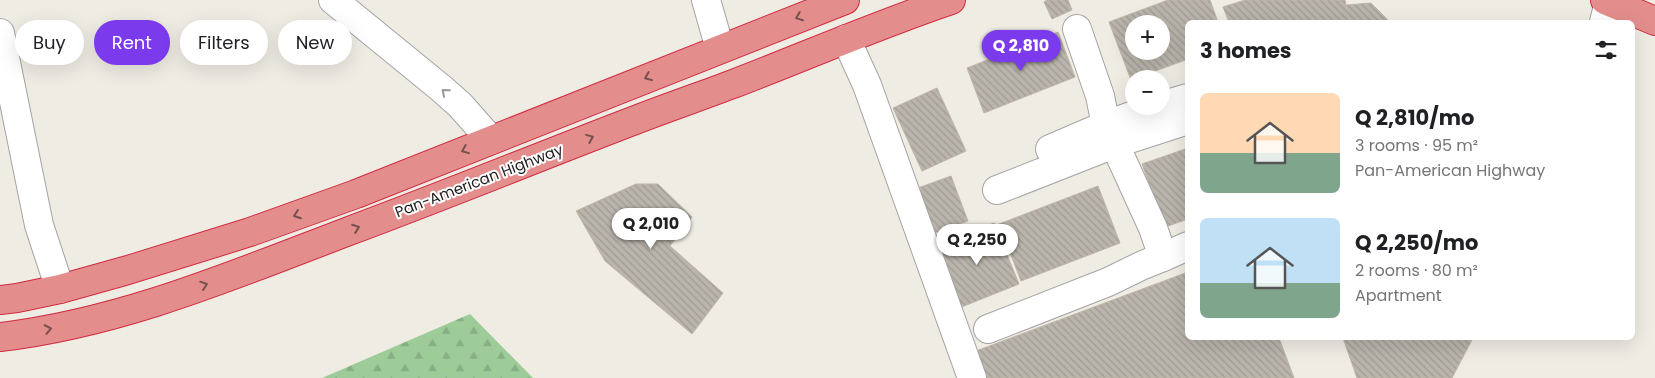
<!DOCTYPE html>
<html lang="en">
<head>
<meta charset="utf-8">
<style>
	:root { --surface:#fff; --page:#f2f2f2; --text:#202124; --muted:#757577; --accent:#7c3aed }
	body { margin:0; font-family:Poppins,sans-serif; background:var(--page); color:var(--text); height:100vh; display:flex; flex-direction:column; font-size:19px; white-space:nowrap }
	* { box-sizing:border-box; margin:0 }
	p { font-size:16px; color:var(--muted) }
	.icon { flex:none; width:28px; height:28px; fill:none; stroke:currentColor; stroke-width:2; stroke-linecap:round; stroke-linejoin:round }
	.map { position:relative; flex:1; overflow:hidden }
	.side { position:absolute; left:1185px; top:20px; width:450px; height:320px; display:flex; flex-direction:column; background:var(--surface); border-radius:8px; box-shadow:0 5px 20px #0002 }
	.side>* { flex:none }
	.hud { position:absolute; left:15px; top:20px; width:475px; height:45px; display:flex; gap:10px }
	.tools { position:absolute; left:1125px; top:15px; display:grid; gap:10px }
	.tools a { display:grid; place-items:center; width:45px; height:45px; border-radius:50%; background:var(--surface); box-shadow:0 5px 20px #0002; font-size:25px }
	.price { position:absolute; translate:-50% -42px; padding:0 11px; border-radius:18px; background:#fff; color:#222; font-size:16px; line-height:32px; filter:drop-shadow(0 1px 2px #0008) }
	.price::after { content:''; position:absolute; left:50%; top:30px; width:15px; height:11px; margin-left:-8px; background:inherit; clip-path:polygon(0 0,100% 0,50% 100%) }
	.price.on { background:var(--accent); color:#fff }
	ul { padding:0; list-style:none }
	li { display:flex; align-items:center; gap:15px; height:125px; padding:0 15px }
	li span { display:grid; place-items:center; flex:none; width:140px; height:100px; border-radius:8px; color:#555 }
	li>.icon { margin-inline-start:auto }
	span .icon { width:60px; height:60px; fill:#fffc; stroke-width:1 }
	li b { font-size:21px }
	h2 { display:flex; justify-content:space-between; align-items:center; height:60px; padding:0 15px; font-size:21px }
	.pill { padding:0 18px; border-radius:22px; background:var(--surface); box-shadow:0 5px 20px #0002; font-size:18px; line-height:45px }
	.pill.on { background:var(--accent); color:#fff }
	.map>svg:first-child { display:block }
</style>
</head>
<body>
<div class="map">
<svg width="1655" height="378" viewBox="0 0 1655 378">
	<defs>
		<pattern id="forest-firs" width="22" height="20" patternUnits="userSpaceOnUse" patternTransform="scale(1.25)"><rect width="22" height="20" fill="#9dcc98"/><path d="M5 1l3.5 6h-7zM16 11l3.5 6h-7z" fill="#87af83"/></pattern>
		<pattern id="building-back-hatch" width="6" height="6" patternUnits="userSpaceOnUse" patternTransform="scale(1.25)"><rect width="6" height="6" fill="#bab5ac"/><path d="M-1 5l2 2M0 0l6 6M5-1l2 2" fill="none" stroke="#9f9b94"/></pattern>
	</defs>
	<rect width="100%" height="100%" fill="#eeece3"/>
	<path fill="url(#forest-firs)" d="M 470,314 L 533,378 L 322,378 Z"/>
	<g fill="url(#building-back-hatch)" stroke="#bfb6a6" fill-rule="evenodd">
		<path d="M 1047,0 L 1068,0 L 1072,10 L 1052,19 L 1044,2 Z"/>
		<path d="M 1168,0 L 1210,0 L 1218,22 L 1188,22 L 1188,59 L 1131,80 L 1109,22 ZM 1134,24 L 1161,24 L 1161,51 L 1134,51 Z"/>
		<path d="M 1245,0 L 1345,0 L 1346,5 L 1371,3 L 1390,22 L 1229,22 L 1223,7 Z"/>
		<path d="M 1058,32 L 1075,77 L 984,113 L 967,68 Z"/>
		<path d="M 937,88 L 966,151 L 922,171 L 893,108 Z"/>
		<path d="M 1188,148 L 1188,219 L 1165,227 L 1142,164 Z"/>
		<path d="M 951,176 L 968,221 L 931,234 L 915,189 Z"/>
		<path d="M 636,184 L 658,184 L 692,217 L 670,246 L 723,293 L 692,334 L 605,261 L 576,211 Z"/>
		<path d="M 1098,186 L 1120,243 L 1021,281 L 999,224 Z"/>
		<path d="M 994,223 L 1019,284 L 959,308 L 935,247 Z"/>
		<path d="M 1188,272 L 1188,338 L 1279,338 L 1294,378 L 986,378 L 976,351 Z"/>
		<path d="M 1343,338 L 1473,338 L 1452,378 L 1357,378 Z"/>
	</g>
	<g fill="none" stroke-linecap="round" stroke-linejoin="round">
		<g stroke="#a4a4a4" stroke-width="30">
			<g id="minor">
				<path d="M 333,0 L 442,89 L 460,105 L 491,140"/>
				<path d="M 706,0 L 720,49"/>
				<path d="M 1604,22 L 1609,2"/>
				<path d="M 0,33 L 39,225 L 60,289"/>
				<path d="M 846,39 L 867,85 L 972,378"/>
				<path d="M 1161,106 L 1188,98"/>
				<path d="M 1050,149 L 1106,125 L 1160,106"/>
				<path d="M 997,190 L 1114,144 L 1188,120"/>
				<path d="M 1163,257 L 1188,246"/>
				<path d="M 988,329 L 1108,282 L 1143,265 L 1163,257 L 1153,228 L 1106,125 L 1100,96 L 1077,29"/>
			</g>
		</g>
		<g stroke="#d22a40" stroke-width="30">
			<g id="highway">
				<path d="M 1605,0 L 1655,21"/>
				<path d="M 0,300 L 17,298 L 60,289 L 128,270 L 250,232 L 356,194 L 845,0"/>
				<path d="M 0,337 C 121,323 236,274 349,231 C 446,195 541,156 638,119 C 669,107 701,96 733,84 C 806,56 877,25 951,0"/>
			</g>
		</g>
		<use href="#minor" stroke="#fff" stroke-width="28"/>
		<use href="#highway" stroke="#e38e8c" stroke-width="28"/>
	</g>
	<defs><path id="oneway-chevron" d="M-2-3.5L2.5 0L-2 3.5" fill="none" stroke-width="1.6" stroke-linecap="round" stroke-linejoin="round" transform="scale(1.25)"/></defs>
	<g stroke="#76504f">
		<use href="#oneway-chevron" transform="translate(799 17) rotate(159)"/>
		<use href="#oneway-chevron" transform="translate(648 77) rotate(158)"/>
		<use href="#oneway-chevron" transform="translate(590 138) rotate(-22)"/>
		<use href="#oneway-chevron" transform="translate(465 150) rotate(158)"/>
		<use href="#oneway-chevron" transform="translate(297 215) rotate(160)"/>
		<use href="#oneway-chevron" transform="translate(356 228) rotate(-21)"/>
		<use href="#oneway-chevron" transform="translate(204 285) rotate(-19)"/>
		<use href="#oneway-chevron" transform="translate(48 329) rotate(-12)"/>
	</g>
	<use stroke="#999" href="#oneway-chevron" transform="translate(445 92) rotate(-139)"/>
	<g text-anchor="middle" stroke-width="4" stroke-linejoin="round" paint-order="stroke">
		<g font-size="15" fill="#1d1d1d" stroke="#fff">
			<text transform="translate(479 181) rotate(-21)" y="5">Pan-American Highway</text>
		</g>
	</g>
</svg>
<div class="tools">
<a>+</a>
<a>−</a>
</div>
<b class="price on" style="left:1021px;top:72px">Q 2,810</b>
<b class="price" style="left:651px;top:250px">Q 2,010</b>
<b class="price" style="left:977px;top:266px">Q 2,250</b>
<div class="hud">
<a class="pill">Buy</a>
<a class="pill on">Rent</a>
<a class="pill">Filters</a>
<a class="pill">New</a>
</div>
<section class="side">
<h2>3 homes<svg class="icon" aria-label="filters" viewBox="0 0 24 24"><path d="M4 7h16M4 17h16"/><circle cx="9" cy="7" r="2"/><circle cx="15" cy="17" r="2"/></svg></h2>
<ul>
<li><span style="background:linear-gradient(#ffd9b3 60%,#7fa58c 0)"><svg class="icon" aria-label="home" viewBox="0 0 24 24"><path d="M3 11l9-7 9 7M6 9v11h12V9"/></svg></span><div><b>Q 2,810/mo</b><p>3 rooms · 95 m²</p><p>Pan-American Highway</p></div></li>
<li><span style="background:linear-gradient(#bfe0f5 65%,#7fa58c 0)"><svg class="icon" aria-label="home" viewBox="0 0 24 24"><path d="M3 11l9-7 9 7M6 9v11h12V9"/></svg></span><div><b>Q 2,250/mo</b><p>2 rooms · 80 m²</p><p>Apartment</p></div></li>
</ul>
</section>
</div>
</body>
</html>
